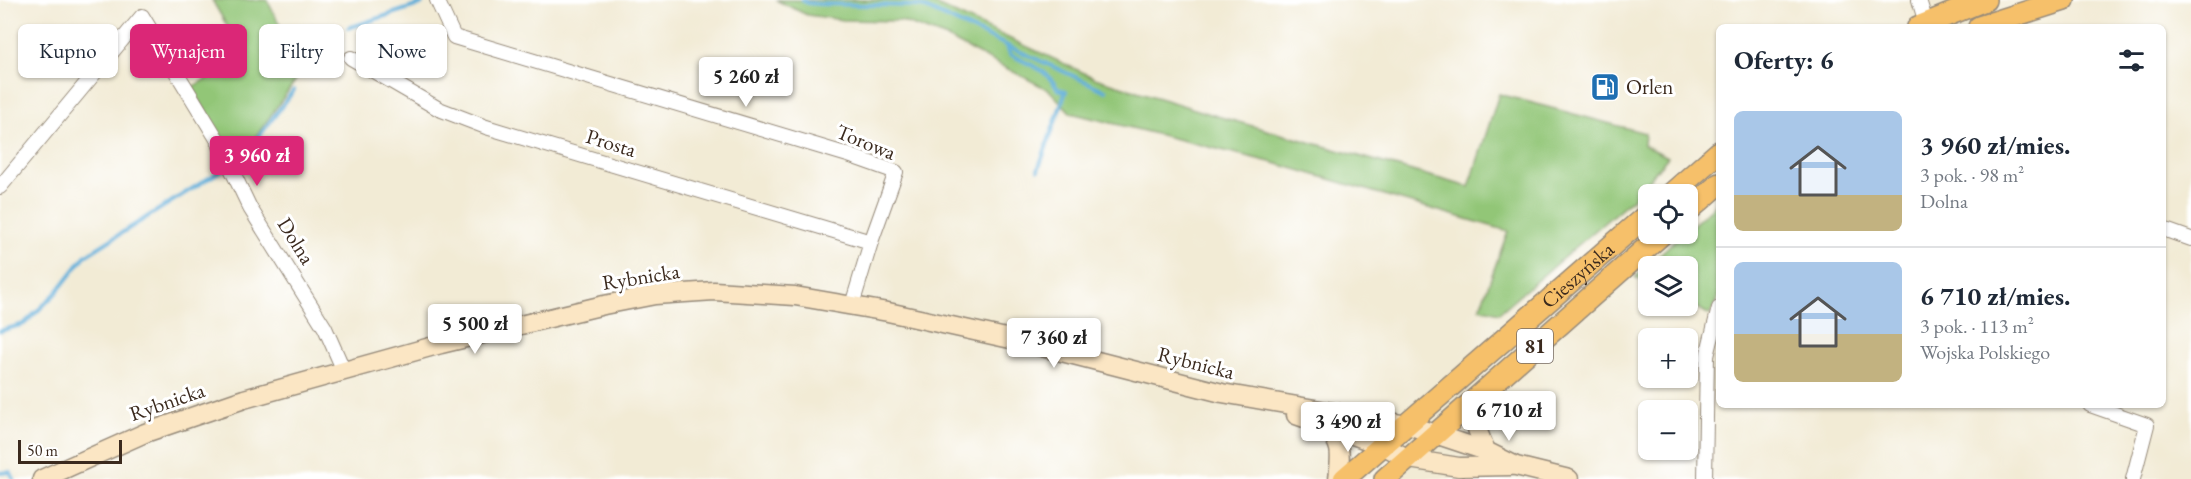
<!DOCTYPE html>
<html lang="pl">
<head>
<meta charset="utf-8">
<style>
	:root { --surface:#fff; --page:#f6f6f7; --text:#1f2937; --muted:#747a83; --line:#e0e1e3; --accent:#db2777 }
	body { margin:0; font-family:"EB Garamond",serif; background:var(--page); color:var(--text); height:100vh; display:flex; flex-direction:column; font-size:22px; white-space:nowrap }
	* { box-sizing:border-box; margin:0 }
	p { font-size:20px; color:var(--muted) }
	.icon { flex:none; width:33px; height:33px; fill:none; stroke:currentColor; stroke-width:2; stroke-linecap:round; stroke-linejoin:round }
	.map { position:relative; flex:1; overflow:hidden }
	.sheet { position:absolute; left:1716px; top:24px; width:450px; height:384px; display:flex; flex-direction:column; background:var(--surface); border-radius:9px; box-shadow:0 2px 4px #0004 }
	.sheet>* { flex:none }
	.top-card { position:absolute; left:18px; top:24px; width:570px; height:54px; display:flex; gap:12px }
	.controls { position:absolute; left:1638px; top:184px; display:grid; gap:12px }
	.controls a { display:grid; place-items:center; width:60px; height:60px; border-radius:9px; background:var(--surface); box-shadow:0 2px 4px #0004; font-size:30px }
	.scale { position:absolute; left:18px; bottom:15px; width:104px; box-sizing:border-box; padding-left:6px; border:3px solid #3b2a1e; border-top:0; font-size:16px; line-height:21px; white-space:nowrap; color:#3b2a1e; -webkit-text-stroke:4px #fff; paint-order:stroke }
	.price { position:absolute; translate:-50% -51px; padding:0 14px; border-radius:6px; background:#fff; color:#222; font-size:20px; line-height:39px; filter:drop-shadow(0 2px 3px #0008) }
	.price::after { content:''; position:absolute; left:50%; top:36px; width:18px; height:14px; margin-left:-9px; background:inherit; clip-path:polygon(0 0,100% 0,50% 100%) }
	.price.current { background:var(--accent); color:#fff }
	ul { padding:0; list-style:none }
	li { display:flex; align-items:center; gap:18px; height:150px; padding:0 18px }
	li+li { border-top:2px solid var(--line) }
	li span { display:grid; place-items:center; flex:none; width:168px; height:120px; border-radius:9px; color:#555 }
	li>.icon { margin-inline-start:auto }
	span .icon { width:72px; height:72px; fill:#fffc; stroke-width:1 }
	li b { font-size:26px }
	h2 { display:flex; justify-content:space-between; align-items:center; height:72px; padding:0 18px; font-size:26px }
	.tag { padding:0 21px; border-radius:9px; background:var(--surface); box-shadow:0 2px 4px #0004; font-size:21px; line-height:54px }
	.tag.current { background:var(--accent); color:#fff }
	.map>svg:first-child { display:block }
</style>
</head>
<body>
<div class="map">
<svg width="2191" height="479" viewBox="0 0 2191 479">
	<rect width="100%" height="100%" fill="#fff"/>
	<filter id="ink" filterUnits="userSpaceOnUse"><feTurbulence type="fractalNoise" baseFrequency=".0167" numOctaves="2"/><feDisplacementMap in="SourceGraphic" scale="12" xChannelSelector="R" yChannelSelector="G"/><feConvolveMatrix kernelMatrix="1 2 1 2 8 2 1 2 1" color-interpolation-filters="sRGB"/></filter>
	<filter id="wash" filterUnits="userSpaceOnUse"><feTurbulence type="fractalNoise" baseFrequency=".008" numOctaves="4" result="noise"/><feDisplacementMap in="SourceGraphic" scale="24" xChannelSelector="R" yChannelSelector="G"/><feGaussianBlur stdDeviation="1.35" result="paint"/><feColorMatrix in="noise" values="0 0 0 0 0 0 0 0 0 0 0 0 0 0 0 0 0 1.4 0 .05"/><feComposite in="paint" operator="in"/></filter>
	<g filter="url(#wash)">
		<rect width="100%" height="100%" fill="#f2ebd5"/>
		<g fill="#92c677" stroke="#66784a" stroke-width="1.5">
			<path d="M 212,0 L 267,0 L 303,70 L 235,166 L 192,87 L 245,57 Z"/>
			<path d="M 776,0 L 926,0 L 1095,78 L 1217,116 L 1469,187 L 1499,94 L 1645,133 L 1644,145 L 1668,157 L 1633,198 L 1499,313 L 1480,308 L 1508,231 L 1274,163 L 1071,113 L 1049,90 L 947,38 L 901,21 L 843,20 L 807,15 Z"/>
			<path d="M 1719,202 L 1719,295 L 1710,315 L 1688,303 L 1688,267 L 1648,267 L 1648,284 L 1635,277 L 1682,234 L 1688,234 L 1688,229 Z"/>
		</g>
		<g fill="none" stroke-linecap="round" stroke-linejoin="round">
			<g stroke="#5eaed9" stroke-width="4">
				<path d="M 803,0 L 807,3 L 819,4 L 921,6 L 1106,91"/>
				<path d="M 348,28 L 422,4"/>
				<path d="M 1007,46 L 1010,54 C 1034,68 1042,65 1058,89 L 1066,91 L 1038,170"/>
				<path d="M 239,163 L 294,90"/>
				<path d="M 0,331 L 24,324 L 56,293 L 85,256 L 225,168"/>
				<path d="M 0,473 L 10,472 L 14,479"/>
			</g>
		</g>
	</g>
	<g filter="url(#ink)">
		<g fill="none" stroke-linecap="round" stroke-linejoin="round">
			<g stroke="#968a7a" stroke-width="16">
				<g id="street">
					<path d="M 437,0 L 454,37 L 848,155 L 896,172 L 871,242 L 852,305"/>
					<path d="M 1919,0 L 1926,23"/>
					<path d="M 351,58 L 439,109 L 486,127 L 871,242"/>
					<path d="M 0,187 L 142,16 L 217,139 L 250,208 L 325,328 L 344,371"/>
					<path d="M 2163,229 L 2191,239"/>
					<path d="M 2090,405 L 2147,425 L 2133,479"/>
					<path d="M 1705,479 L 1707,356 L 1719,308"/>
				</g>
			</g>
			<g stroke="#968a7a" stroke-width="21">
				<g id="secondary">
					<path d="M 1478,397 L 1477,429 L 1486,451"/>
					<path d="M 1296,415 L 1384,446 L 1409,459 L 1459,467 L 1511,466"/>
					<path d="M 1324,425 C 1343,445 1341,453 1338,479"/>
					<path d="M 42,479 L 145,433 L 244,399 L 441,344 L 604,305 L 655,295 L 714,291 L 795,296 L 888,312 L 1015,340 L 1222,393 L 1408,425 L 1486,451 L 1516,466 L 1569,479"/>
				</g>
			</g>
			<g stroke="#968a7a" stroke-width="24">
				<g id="primary">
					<path d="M 1918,27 L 1985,0"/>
					<path d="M 1979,27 L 2064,0"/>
					<path d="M 1670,195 L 1719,152"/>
					<path d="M 1688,211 L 1719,184"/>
					<path id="s1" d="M 1344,479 L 1648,214"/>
					<path d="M 1385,479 L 1662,234"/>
				</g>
			</g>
			<use href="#street" stroke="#fff" stroke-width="14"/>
			<use href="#secondary" stroke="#fbe6c4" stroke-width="18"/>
			<use href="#primary" stroke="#f6c06b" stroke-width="21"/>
		</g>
	</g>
	<defs>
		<g id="fuel-square" transform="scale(1.5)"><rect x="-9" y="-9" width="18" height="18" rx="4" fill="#1f6fb2" stroke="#fff"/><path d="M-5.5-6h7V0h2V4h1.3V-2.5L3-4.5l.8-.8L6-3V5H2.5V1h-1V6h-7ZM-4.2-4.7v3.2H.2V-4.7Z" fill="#fff"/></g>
	</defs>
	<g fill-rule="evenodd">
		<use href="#fuel-square" x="1605" y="87"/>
	</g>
	<g text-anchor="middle" stroke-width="6" stroke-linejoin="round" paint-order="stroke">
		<rect fill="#fff" stroke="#766a62" stroke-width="1.5" x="1517" y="329" width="36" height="34" rx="4.5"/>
		<g font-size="20" font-weight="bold" fill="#3b2a1e">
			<text x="1535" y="353">81</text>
		</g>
		<g font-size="21" fill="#3b2a1e" stroke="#fff" text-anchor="start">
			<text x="1626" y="94">Orlen</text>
		</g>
		<g font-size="21" fill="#3b2a1e" stroke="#fff">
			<text transform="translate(866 142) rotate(22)" y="7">Torowa</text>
			<text transform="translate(611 143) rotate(17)" y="7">Prosta</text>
			<text transform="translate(296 241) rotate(58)" y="7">Dolna</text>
			<text dy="7" stroke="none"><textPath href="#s1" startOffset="310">Cieszyńska</textPath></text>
			<text transform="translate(641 277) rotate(-9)" y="7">Rybnicka</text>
			<text transform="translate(1196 363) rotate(14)" y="7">Rybnicka</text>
			<text transform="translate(167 402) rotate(-19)" y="7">Rybnicka</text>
		</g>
	</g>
</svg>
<div class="controls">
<a><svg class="icon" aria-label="locate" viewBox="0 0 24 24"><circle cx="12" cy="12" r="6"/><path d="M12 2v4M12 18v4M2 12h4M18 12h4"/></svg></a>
<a><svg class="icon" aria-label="layers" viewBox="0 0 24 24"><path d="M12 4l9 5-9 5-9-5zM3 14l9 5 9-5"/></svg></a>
<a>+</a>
<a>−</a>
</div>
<div class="scale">50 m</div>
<b class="price" style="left:746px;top:108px">5 260 zł</b>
<b class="price current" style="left:257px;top:187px">3 960 zł</b>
<b class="price" style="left:475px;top:355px">5 500 zł</b>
<b class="price" style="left:1054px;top:369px">7 360 zł</b>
<b class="price" style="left:1509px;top:442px">6 710 zł</b>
<b class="price" style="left:1348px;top:453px">3 490 zł</b>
<div class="top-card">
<a class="tag">Kupno</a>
<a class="tag current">Wynajem</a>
<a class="tag">Filtry</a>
<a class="tag">Nowe</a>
</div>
<section class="sheet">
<h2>Oferty: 6<svg class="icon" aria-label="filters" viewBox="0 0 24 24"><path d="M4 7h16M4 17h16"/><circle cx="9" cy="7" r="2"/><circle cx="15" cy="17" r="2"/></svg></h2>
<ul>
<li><span style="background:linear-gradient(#a9c7e8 70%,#c2b280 0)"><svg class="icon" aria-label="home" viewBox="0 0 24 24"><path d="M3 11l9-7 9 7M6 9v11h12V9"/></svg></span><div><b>3 960 zł/mies.</b><p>3 pok. · 98 m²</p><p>Dolna</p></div></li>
<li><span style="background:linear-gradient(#a9c7e8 60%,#c2b280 0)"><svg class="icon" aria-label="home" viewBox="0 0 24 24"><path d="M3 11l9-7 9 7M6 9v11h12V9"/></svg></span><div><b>6 710 zł/mies.</b><p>3 pok. · 113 m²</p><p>Wojska Polskiego</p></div></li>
</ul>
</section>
</div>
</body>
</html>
